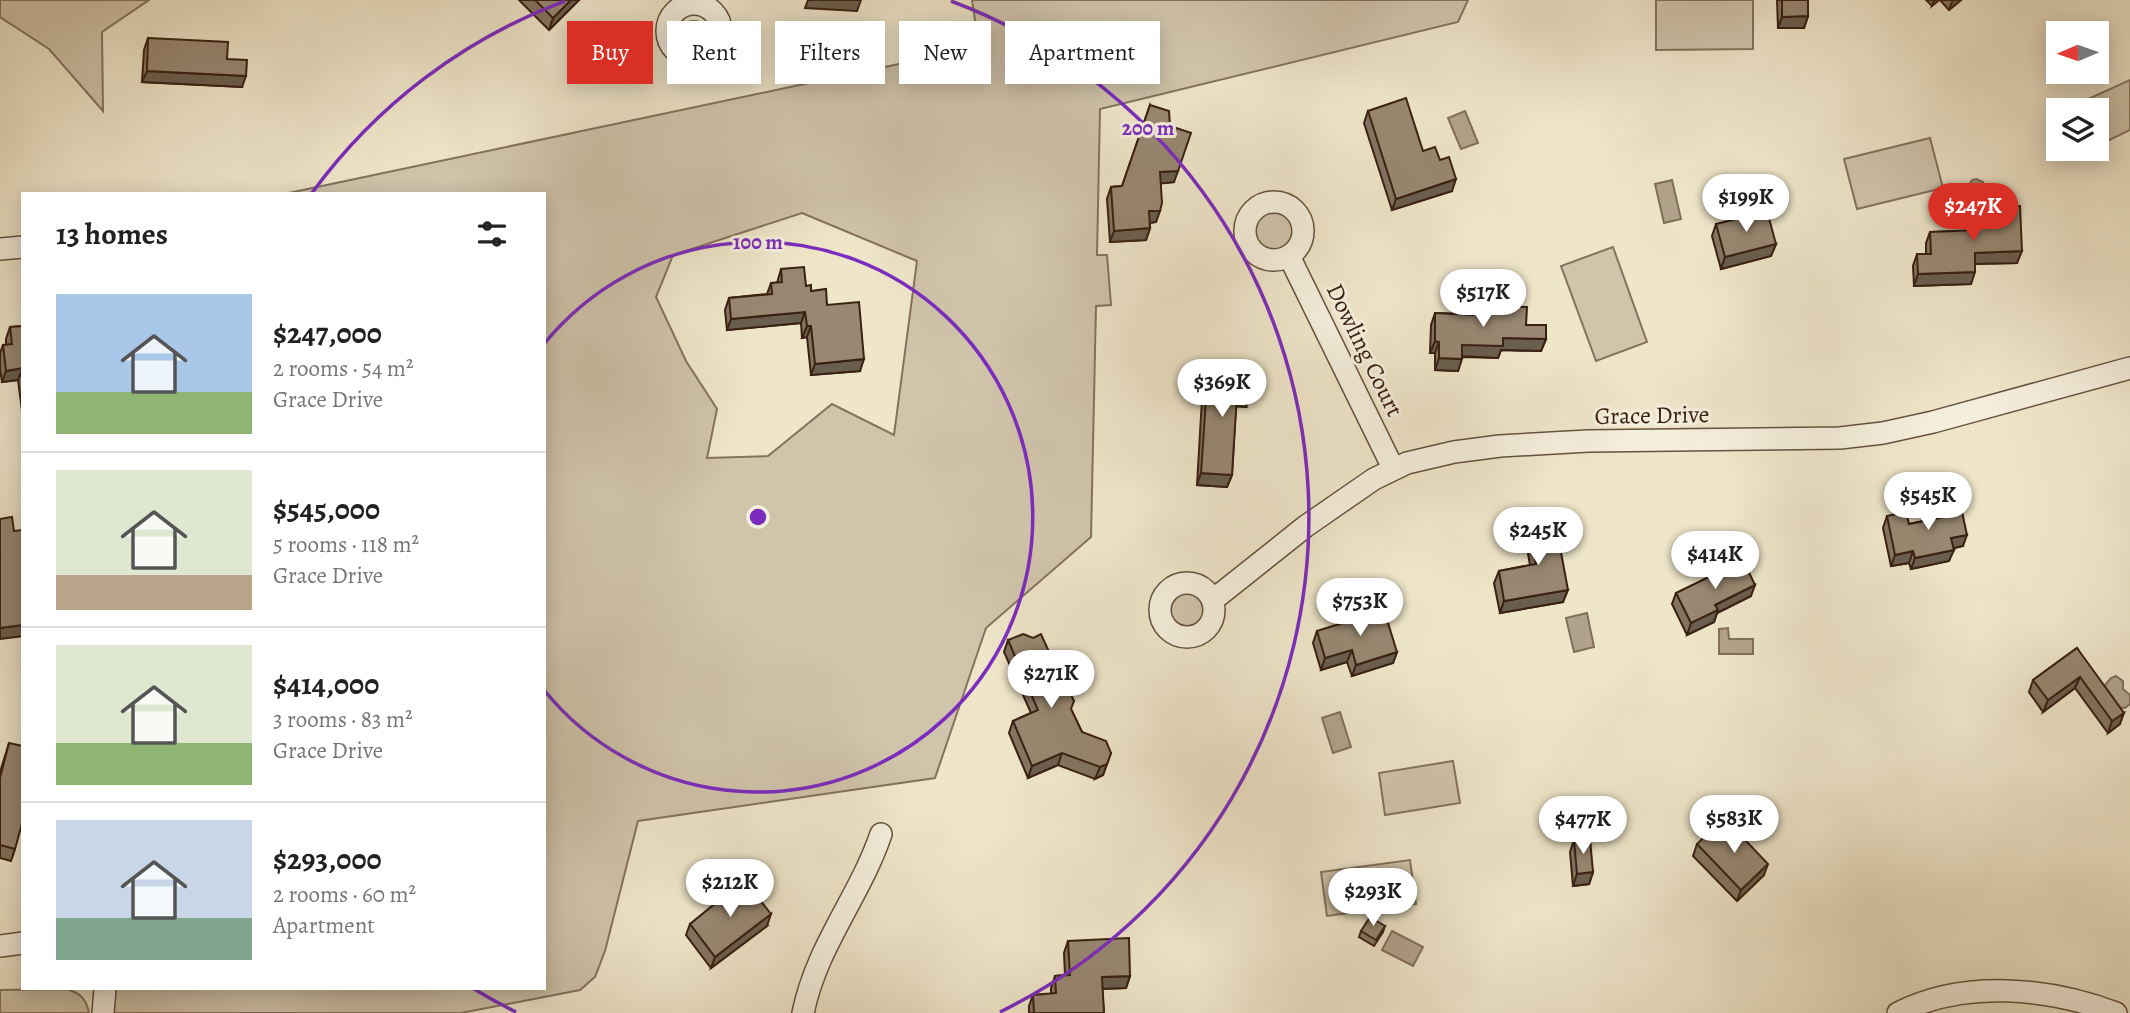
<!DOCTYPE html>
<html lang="en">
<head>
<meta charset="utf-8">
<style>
	:root { --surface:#fff; --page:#f6f6f6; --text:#222; --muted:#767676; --line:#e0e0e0; --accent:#d93025 }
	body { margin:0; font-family:Alegreya,serif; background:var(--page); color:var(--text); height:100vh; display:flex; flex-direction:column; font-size:26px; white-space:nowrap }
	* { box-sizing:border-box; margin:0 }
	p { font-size:23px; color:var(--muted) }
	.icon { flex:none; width:38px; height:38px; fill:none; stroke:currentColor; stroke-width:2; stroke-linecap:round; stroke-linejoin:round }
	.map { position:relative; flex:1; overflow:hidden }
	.details { position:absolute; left:21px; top:192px; width:525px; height:798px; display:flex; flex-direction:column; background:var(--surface); border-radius:0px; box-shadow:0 4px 18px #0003 }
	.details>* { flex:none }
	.top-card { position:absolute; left:567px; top:21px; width:665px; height:63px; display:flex; gap:14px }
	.needle { width:46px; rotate:268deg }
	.fabs { position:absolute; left:2046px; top:21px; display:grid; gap:14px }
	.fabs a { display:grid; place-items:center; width:63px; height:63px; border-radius:0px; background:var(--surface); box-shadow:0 4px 18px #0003; font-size:35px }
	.price { position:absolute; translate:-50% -60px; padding:0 16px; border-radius:24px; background:#fff; color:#222; font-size:23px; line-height:46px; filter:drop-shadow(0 2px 4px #0008) }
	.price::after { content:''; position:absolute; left:50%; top:42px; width:21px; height:16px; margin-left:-10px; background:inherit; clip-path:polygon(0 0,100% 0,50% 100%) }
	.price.on { background:var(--accent); color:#fff }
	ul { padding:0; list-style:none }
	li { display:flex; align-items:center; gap:21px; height:175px; padding:0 35px }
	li+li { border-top:2px solid var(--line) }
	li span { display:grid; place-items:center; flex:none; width:196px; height:140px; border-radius:0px; color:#555 }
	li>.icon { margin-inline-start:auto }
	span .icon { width:84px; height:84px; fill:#fffc; stroke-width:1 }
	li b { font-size:30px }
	h2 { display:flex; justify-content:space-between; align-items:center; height:84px; padding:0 35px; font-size:30px }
	.chip { padding:0 24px; border-radius:0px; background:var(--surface); box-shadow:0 4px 18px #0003; font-size:24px; line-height:63px }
	.chip.on { background:var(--accent); color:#fff }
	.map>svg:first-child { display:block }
</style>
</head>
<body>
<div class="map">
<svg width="2130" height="1013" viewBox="0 0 2130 1013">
	<rect width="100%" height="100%" fill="#efe6ca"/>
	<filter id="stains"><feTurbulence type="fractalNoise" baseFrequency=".00286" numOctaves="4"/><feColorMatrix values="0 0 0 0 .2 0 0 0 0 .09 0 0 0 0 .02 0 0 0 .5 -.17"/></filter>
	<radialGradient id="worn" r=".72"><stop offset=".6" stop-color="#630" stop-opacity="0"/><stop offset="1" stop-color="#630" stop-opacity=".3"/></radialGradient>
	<g fill="#d0c4ab" stroke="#84725e" stroke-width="2" fill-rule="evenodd">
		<path d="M 0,0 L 149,0 L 102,32 L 103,111 L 49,49 L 0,17 Z"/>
		<path d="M 972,0 L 1468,0 L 1458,22 L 1100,109 L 1097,255 L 1107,255 L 1111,305 L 1096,306 L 1091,537 L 986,628 L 935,778 L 638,821 L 605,951 L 595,977 L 580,990 L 461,1013 L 103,1013 L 105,989 L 544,989 L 544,194 L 284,194 L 979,47 ZM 802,213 L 917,261 L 894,435 L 832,404 L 768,456 L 707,458 L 717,409 L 686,361 L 656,297 L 673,255 Z"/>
		<path d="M 1656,0 L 1753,0 L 1753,49 L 1656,50 Z"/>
		<circle cx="694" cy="36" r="15"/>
		<path d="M 2130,80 L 2130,130 L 2097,146 L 2096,110 L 2078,110 L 2075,105 Z"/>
		<path d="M 1930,138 L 1943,188 L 1857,209 L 1844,159 Z"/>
		<circle cx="1275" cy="231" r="23"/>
		<path d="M 1613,247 L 1647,342 L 1596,361 L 1561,266 Z"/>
		<circle cx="1185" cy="610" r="21"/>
		<path d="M 1453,761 L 1460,803 L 1385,815 L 1379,773 Z"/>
		<path d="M 1410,860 L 1416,904 L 1327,916 L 1321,872 Z"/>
		<path d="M 66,989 C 80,993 86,998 89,1013 L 0,1013 L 0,990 Z"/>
	</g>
	<g fill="#b1a38b" stroke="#816f5a" stroke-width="2">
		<path d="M 1465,111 L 1478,143 L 1461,149 L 1448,118 Z"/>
		<path d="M 1976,179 L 1983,182 L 1988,201 C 1975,202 1966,210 1953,212 L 1952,202 L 1960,189 L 1965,192 L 1972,180 Z"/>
		<path d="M 1672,180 L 1681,219 L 1664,223 L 1655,184 Z"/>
		<path d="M 1587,613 L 1594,647 L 1574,652 L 1566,618 Z"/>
		<path d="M 1728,628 L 1729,639 L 1753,639 L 1753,654 L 1719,654 L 1719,629 Z"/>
		<path d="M 2116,676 L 2123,681 L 2123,689 L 2130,695 L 2130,704 L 2125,708 C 2117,708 2115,704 2113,697 L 2105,692 L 2104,686 L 2111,678 Z"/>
		<path d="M 1340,712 L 1351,747 L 1333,753 L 1322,718 Z"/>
		<path d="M 1392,931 L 1423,947 L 1413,966 L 1382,950 Z"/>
	</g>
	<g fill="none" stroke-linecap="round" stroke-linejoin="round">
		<g stroke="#66523f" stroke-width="24">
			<g id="minor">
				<circle cx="694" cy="31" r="27"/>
				<circle cx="1274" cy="231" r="29"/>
				<path d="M 0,249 L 23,247"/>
				<path d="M 1289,256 L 1393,468"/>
				<circle cx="1187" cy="610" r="27"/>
				<path d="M 1213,600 L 1306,526 L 1374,479 L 1407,463 L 1454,452 L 1500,446 L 1588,441 L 1840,438 L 1883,433 L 1933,422 L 2130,368"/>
				<path d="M 0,946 L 23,943"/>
				<path d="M 103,1013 L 105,989"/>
				<path d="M 803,1013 C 817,945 859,898 881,834"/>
				<path d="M 1898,1013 C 1965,979 2049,988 2116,1013"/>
			</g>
		</g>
		<use href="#minor" stroke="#f5efdd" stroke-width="21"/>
	</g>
	<g fill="#837461" stroke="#392011" stroke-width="2">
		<path d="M 519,0 L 579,0 L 549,30 Z"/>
		<path d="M 1777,0 L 1808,0 L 1808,16 L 1804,28 L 1778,28 Z"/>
		<path d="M 1926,0 L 1939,0 L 1932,6 Z"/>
		<path d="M 1940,0 L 1961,0 L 1949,10 Z"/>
		<path d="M 148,38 L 227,59 L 242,87 L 142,82 L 144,50 Z"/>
		<path d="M 1150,105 L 1174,182 L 1161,183 L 1156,222 L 1150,223 L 1150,228 L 1146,240 L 1110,242 L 1107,199 L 1111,187 L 1122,186 Z"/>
		<path d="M 1368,111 L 1423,151 L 1440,160 L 1452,191 L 1392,210 L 1364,123 Z"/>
		<path d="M 2001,207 L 2017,263 L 1975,264 L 1971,284 L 1914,286 L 1913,266 L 1917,254 L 1926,254 L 1926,243 L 1930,232 L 1972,231 L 1971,226 L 1976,214 L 1999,213 Z"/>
		<path d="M 1716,224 L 1776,244 L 1771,256 L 1721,269 L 1712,236 Z"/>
		<path d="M 781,269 L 806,286 L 827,305 L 860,371 L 811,375 L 807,337 L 802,338 L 801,323 L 727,330 L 725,310 L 729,298 L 767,294 L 771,283 L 777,283 Z"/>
		<path d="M 1488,306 L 1526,325 L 1546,339 L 1541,351 L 1501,350 L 1498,358 L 1462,357 L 1458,371 L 1435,370 L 1435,353 L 1430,353 L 1431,325 L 1435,313 L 1472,314 L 1474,310 L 1486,310 Z"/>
		<path d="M 23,326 L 23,418 L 18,380 L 2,382 L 0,370 L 0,353 L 3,345 L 6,345 L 6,339 L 10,327 Z"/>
		<path d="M 1208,369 L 1246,407 L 1236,406 L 1232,475 L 1227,487 L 1197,485 L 1203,381 Z"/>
		<path d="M 1940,502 L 1963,546 L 1953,548 L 1949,561 L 1911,569 L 1909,563 L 1891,566 L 1883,528 L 1887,516 L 1909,524 L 1937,518 L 1936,514 Z"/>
		<path d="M 1529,524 L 1563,602 L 1500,613 L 1494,583 L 1499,571 L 1530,565 L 1525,536 Z"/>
		<path d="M 1676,593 L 1751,596 L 1717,613 L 1714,622 L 1687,635 L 1672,604 Z"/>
		<path d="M 1317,631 L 1397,652 L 1393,663 L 1352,676 L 1347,662 L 1321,670 L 1313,643 Z"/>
		<path d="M 1008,640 L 1055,684 L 1071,709 L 1082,732 L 1111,753 L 1103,775 L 1095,779 L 1058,765 L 1028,778 L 1009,733 L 1013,721 L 1031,713 L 1004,652 Z"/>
		<path d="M 2077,648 L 2120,724 L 2108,733 L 2075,688 L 2043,712 L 2029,692 L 2033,680 Z"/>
		<path d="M 9,743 L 15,849 L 11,861 L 0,858 L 0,772 Z"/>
		<path d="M 1722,837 L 1748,843 L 1764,875 L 1737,901 L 1693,856 L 1697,844 Z"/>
		<path d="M 1574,840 L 1593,872 L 1589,884 L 1573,886 L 1570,852 Z"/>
		<path d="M 690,924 L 767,926 L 711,968 L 686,935 Z"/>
		<path d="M 1385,926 L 1383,932 L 1374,946 L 1359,937 L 1361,931 Z"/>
		<path d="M 1068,941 L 1130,976 L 1126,988 L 1102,989 L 1104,1013 L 1029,1013 L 1029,1006 L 1033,995 L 1051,994 L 1051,988 L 1055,976 L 1065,975 L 1064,953 Z"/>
	</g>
	<g fill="#6a5e4f" stroke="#392011" stroke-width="2">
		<path d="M 571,0 L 579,0 L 549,30 L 553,18 Z"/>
		<path d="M 808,0 L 861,0 L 857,11 L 805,8 Z"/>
		<path d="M 1934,0 L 1939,0 L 1932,6 Z"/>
		<path d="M 1953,0 L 1961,0 L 1949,10 Z"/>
		<path d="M 1808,16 L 1804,28 L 1778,28 L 1782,17 Z"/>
		<path d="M 147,71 L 246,76 L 242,87 L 142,82 Z"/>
		<path d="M 1178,171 L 1174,182 L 1156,184 L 1160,172 Z"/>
		<path d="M 1456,179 L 1452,191 L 1392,210 L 1396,199 Z"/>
		<path d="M 1149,211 L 1160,211 L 1156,222 L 1145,223 Z"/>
		<path d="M 1150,228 L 1146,240 L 1110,242 L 1114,231 Z"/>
		<path d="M 1776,244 L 1771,256 L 1721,269 L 1725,257 Z"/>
		<path d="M 2022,251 L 2017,263 L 1970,264 L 1975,253 Z"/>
		<path d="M 1975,272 L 1971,284 L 1914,286 L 1918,274 Z"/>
		<path d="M 805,312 L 801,323 L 727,330 L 731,319 Z"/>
		<path d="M 807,326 L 811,326 L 807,337 L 802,338 Z"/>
		<path d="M 1503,338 L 1546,339 L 1541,351 L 1501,350 L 1498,358 L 1458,356 L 1462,345 Z"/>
		<path d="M 1435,341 L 1439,342 L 1435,353 L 1430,353 Z"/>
		<path d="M 1439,358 L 1462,359 L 1458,371 L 1435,370 Z"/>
		<path d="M 864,359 L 860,371 L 811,375 L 815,364 Z"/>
		<path d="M 23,368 L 18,380 L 2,382 L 6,371 Z"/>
		<path d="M 1237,394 L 1251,395 L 1246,407 L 1233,406 Z"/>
		<path d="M 1201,473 L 1232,475 L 1227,487 L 1197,485 Z"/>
		<path d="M 1967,535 L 1963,546 L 1947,550 L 1951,538 Z"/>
		<path d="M 1954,550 L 1949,561 L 1911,569 L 1915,558 Z"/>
		<path d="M 1913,551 L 1909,563 L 1891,566 L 1895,555 Z"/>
		<path d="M 1755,585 L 1751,596 L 1717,613 L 1714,622 L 1687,635 L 1691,623 L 1715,605 Z"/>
		<path d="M 1568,590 L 1563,602 L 1500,613 L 1504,601 Z"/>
		<path d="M 23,625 L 23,636 L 0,639 L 0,628 Z"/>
		<path d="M 1352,650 L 1347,662 L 1321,670 L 1325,658 Z"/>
		<path d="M 1397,652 L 1393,663 L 1352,676 L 1356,665 Z"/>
		<path d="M 2080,677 L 2075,688 L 2043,712 L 2048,700 Z"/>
		<path d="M 2124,713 L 2120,724 L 2108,733 L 2112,721 Z"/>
		<path d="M 1062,753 L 1058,765 L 1028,778 L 1032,766 Z"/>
		<path d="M 1107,764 L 1103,775 L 1095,779 L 1100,767 Z"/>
		<path d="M 1768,864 L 1764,875 L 1737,901 L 1741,890 Z"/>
		<path d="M 1593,872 L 1589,884 L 1573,886 L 1577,874 Z"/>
		<path d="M 771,914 L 767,926 L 711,968 L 715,957 Z"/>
		<path d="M 1130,976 L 1126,988 L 1097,989 L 1102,977 Z"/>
	</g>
	<g fill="#988771" stroke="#392011" stroke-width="2">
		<path d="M 535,0 L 571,0 L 553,18 Z"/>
		<path d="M 1782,0 L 1808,0 L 1808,16 L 1782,17 Z"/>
		<path d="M 148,38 L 228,42 L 227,59 L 247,60 L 246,76 L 147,71 Z"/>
		<path d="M 1406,98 L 1423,151 L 1435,147 L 1440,160 L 1449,157 L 1456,179 L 1396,199 L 1368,111 Z"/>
		<path d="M 1150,105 L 1169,111 L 1170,126 L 1191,133 L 1178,171 L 1160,172 L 1162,203 L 1160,211 L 1149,211 L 1150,228 L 1114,231 L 1111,187 L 1122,186 Z"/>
		<path d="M 2020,206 L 2022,251 L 1975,253 L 1975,272 L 1918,274 L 1917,254 L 1931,254 L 1930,232 L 1976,230 L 1976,214 L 2002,213 L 2001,207 Z"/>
		<path d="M 1767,211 L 1776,244 L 1725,257 L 1716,224 Z"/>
		<path d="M 804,267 L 806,286 L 811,285 L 811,291 L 826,289 L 827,305 L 859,302 L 864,359 L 815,364 L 811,326 L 807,326 L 805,312 L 731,319 L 729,298 L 772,294 L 771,283 L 782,282 L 781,269 Z"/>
		<path d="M 1488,306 L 1527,307 L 1526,325 L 1546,325 L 1546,339 L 1503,338 L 1503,346 L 1462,345 L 1462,359 L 1439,358 L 1439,342 L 1435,341 L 1435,313 L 1473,315 L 1474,310 L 1488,310 Z"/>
		<path d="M 23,326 L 23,370 L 23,368 L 6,371 L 3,345 L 12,344 L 10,327 Z"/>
		<path d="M 1208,369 L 1252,372 L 1251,395 L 1237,394 L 1232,475 L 1201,473 Z"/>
		<path d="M 1959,498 L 1967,535 L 1951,538 L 1954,550 L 1915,558 L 1913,551 L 1895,555 L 1887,516 L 1906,512 L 1909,524 L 1944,517 L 1940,502 Z"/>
		<path d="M 12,517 L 14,531 L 22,530 L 23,536 L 23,625 L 0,628 L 0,519 Z"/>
		<path d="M 1555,520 L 1568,590 L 1504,601 L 1499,571 L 1536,564 L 1529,524 Z"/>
		<path d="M 1743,560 L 1755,585 L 1715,605 L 1718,610 L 1691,623 L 1676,593 Z"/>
		<path d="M 1384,610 L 1397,652 L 1356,665 L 1352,650 L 1325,658 L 1317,631 Z"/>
		<path d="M 1023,634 L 1033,638 L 1041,634 L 1059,674 L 1055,684 L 1069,690 L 1074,701 L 1071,709 L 1082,732 L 1106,741 L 1111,753 L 1107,764 L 1100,767 L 1062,753 L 1032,766 L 1013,721 L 1038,710 L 1008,640 Z"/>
		<path d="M 2077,648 L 2124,713 L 2112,721 L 2080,677 L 2048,700 L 2033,680 Z"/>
		<path d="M 9,743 L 23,746 L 23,820 L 15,849 L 0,845 L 0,778 Z"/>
		<path d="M 1736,824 L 1750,837 L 1746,841 L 1768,864 L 1741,890 L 1697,844 L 1714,828 L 1722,837 Z"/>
		<path d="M 1590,839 L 1593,872 L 1577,874 L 1574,840 Z"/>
		<path d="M 744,880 L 771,914 L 715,957 L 690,924 Z"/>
		<path d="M 1370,917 L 1385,926 L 1376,940 L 1361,931 Z"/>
		<path d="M 1129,938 L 1130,976 L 1102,977 L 1104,1013 L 1034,1013 L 1033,995 L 1056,993 L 1055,976 L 1070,975 L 1068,941 Z"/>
	</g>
	<g fill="none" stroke="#7b2cbf" stroke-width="3.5">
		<path d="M544 344A275 275 0 1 1 544 690"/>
		<path d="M516 1012A551 551 0 0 1 474 989M312 193A551 551 0 0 1 565 1M951 1A551 551 0 0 1 1000 1012"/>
	</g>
	<g text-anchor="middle" stroke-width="6" stroke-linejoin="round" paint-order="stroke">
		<g font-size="24" fill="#392011" stroke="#f5efdd">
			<text transform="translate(1365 350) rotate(64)" y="8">Dowling Court</text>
			<text transform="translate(1652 415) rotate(-1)" y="8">Grace Drive</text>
		</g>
	</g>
	<circle cx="758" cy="517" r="10" fill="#7b2cbf" stroke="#f5efdd" stroke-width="3.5"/>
	<g font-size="21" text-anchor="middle" font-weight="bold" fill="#7b2cbf" stroke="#f5efdd" stroke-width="6" stroke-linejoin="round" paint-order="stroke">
		<text x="1148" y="135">200 m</text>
		<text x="758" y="249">100 m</text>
	</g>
	<rect width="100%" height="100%" filter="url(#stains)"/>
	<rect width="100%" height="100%" fill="url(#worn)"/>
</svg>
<div class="fabs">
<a><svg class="needle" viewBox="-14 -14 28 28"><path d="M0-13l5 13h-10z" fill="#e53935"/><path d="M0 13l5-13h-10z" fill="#767676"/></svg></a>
<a><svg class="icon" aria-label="layers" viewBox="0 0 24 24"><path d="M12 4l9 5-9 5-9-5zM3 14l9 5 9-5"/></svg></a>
</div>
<b class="price" style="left:1746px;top:234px">$199K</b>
<b class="price on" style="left:1973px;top:243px">$247K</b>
<b class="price" style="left:1483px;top:329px">$517K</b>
<b class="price" style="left:1222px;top:419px">$369K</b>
<b class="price" style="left:1928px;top:532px">$545K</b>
<b class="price" style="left:1538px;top:567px">$245K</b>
<b class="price" style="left:1715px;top:591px">$414K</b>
<b class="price" style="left:1360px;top:638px">$753K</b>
<b class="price" style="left:1051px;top:710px">$271K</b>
<b class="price" style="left:1734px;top:855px">$583K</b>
<b class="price" style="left:1583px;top:856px">$477K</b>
<b class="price" style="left:730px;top:919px">$212K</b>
<b class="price" style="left:1373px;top:928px">$293K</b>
<div class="top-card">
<a class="chip on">Buy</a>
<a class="chip">Rent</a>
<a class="chip">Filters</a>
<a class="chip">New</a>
<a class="chip">Apartment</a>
</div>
<section class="details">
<h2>13 homes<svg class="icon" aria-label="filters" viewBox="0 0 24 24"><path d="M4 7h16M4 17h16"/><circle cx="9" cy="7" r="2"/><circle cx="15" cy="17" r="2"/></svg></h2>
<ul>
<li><span style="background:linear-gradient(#a9c7e8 70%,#8fb573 0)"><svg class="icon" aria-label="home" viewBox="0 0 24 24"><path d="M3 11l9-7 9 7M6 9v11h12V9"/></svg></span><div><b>$247,000</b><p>2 rooms · 54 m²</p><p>Grace Drive</p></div></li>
<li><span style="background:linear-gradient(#dfe7d0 75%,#b9a48a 0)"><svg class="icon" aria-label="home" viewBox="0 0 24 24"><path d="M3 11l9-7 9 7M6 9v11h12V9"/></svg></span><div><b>$545,000</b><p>5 rooms · 118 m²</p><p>Grace Drive</p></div></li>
<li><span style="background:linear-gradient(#dfe7d0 70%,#8fb573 0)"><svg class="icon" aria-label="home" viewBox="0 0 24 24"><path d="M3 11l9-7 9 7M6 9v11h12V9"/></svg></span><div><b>$414,000</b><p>3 rooms · 83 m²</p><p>Grace Drive</p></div></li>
<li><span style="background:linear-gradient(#c9d6e8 70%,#7fa58c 0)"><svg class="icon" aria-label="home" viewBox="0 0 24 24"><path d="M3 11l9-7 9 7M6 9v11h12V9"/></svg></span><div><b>$293,000</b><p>2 rooms · 60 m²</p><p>Apartment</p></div></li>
</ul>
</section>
</div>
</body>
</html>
